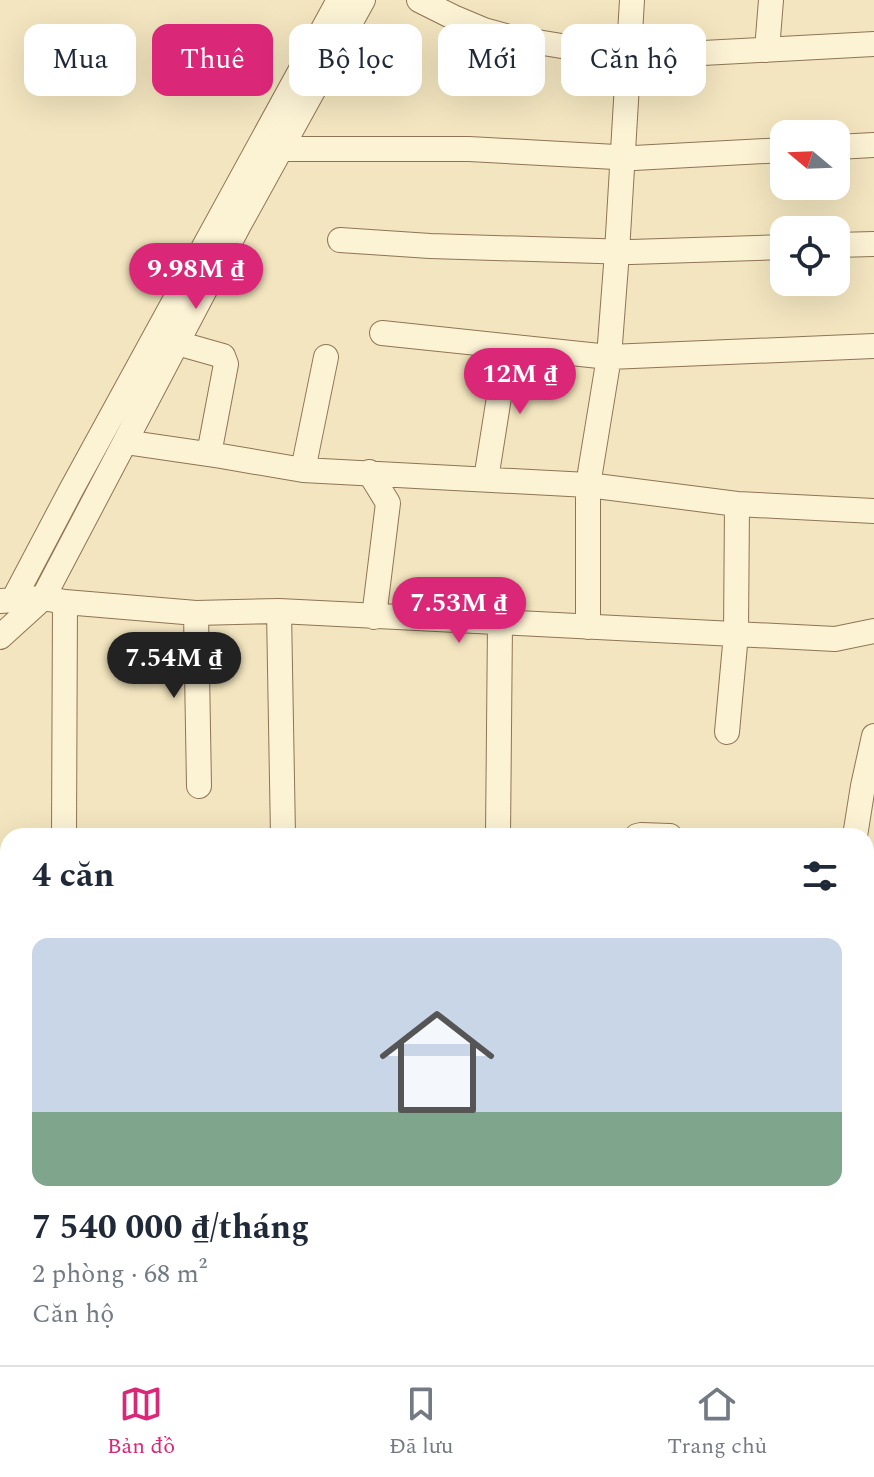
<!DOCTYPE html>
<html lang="vi">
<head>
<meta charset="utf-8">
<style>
  body { margin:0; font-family:Spectral,serif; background:#f6f6f7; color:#1f2937; height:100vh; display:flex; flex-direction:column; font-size:30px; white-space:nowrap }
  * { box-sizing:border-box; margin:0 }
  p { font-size:26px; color:#747a83 }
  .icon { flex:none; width:44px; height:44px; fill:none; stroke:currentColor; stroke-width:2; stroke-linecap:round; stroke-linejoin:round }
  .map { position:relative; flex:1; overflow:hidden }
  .drawer { position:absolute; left:0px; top:828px; width:874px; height:538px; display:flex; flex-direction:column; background:#fff; border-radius:24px 24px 0 0; box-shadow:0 8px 32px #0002 }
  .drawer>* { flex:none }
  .guide { position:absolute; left:24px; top:24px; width:826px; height:72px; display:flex; gap:16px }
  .needle { width:52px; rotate:289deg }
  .buttons { position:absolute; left:770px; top:120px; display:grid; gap:16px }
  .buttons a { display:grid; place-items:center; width:80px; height:80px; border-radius:16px; background:#fff; box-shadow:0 8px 32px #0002; font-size:40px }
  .price { position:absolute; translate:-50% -68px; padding:0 18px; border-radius:28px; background:#db2777; color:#fff; font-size:26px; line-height:52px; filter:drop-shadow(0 2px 4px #0008) }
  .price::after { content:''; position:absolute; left:50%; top:48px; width:24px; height:18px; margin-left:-12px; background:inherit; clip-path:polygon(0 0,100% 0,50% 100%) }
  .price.current { background:#222; color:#fff }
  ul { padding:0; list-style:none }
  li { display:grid; align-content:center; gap:16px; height:424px; padding:0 32px }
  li+li { border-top:2px solid #e0e1e3 }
  li span { display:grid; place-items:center; height:248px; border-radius:16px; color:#555 }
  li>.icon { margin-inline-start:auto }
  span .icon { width:144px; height:144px; fill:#fffc; stroke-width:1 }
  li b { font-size:34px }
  h2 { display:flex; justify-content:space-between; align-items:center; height:96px; padding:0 32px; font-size:34px }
  .chip { padding:0 28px; border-radius:16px; background:#fff; box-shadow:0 8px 32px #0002; font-size:28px; line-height:72px }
  .chip.current { background:#db2777; color:#fff }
  .tabs { display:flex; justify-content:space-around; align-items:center; height:112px; border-top:2px solid #e0e1e3; background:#fff; font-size:22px; color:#747a83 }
  .tabs a { display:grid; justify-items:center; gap:4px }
  .tabs .current { color:#db2777 }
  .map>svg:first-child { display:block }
</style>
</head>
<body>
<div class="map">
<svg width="874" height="1365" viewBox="0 0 874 1365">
  <rect width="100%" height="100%" fill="#f3e5bf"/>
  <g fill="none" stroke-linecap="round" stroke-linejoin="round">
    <g stroke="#8e7555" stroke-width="26">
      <path id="minor" d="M419 0 453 17 484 30 513 38 628 57 874 44
        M767 50 771 0
        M836 147 874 145
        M281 149H469L634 158 784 150
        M340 240 430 246 631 252 784 247
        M836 245 874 244
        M382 333 609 357 874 346
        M177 343 223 356 226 364 209 454
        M125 442 221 456 303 470 588 485 737 504 874 511
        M303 470 326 357
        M369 472 388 503 374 617
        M486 479 507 347
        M13 600 71 490 339 0
        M0 601 43 598 65 602 196 613 279 611 835 639 874 631
        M279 611 283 836
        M196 613 199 786
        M588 627V485L609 357 617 252 632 0
        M0 637 43 598 239 225 363 0
        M727 732 736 634 737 504
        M64 836 65 602
        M498 836 500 623
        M637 836 641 835 670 836
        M855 836 863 786 874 736
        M866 964 874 991
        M0 1228 8 1227
        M290 1358V1365"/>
    </g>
    <use href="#minor" stroke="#fcf2d4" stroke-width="24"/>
  </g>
</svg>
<div class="buttons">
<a><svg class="needle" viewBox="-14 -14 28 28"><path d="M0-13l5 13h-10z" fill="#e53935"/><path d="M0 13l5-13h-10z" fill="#747a83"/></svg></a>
<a><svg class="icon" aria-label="locate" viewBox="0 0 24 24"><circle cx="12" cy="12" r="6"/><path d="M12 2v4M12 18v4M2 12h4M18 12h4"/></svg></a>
</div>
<b class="price" style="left:196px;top:311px">9.98M ₫</b>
<b class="price" style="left:520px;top:416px">12M ₫</b>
<b class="price" style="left:459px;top:645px">7.53M ₫</b>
<b class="price current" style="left:174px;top:700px">7.54M ₫</b>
<div class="guide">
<a class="chip">Mua</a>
<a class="chip current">Thuê</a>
<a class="chip">Bộ lọc</a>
<a class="chip">Mới</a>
<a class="chip">Căn hộ</a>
</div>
<section class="drawer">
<h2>4 căn<svg class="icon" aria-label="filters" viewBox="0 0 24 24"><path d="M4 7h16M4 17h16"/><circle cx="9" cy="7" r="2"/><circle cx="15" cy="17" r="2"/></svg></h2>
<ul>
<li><span style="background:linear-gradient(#c9d6e8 70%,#7fa58c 0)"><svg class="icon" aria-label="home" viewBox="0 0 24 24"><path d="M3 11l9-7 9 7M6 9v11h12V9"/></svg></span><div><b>7 540 000 ₫/tháng</b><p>2 phòng · 68 m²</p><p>Căn hộ</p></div></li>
</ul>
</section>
</div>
<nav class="tabs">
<a class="current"><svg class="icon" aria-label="map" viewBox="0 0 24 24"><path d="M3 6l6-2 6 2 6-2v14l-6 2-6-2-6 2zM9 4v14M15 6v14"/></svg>Bản đồ</a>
<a><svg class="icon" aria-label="saved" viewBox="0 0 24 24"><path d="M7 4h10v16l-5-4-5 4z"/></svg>Đã lưu</a>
<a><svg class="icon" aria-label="home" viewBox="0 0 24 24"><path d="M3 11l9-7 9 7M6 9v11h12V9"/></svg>Trang chủ</a>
</nav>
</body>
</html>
